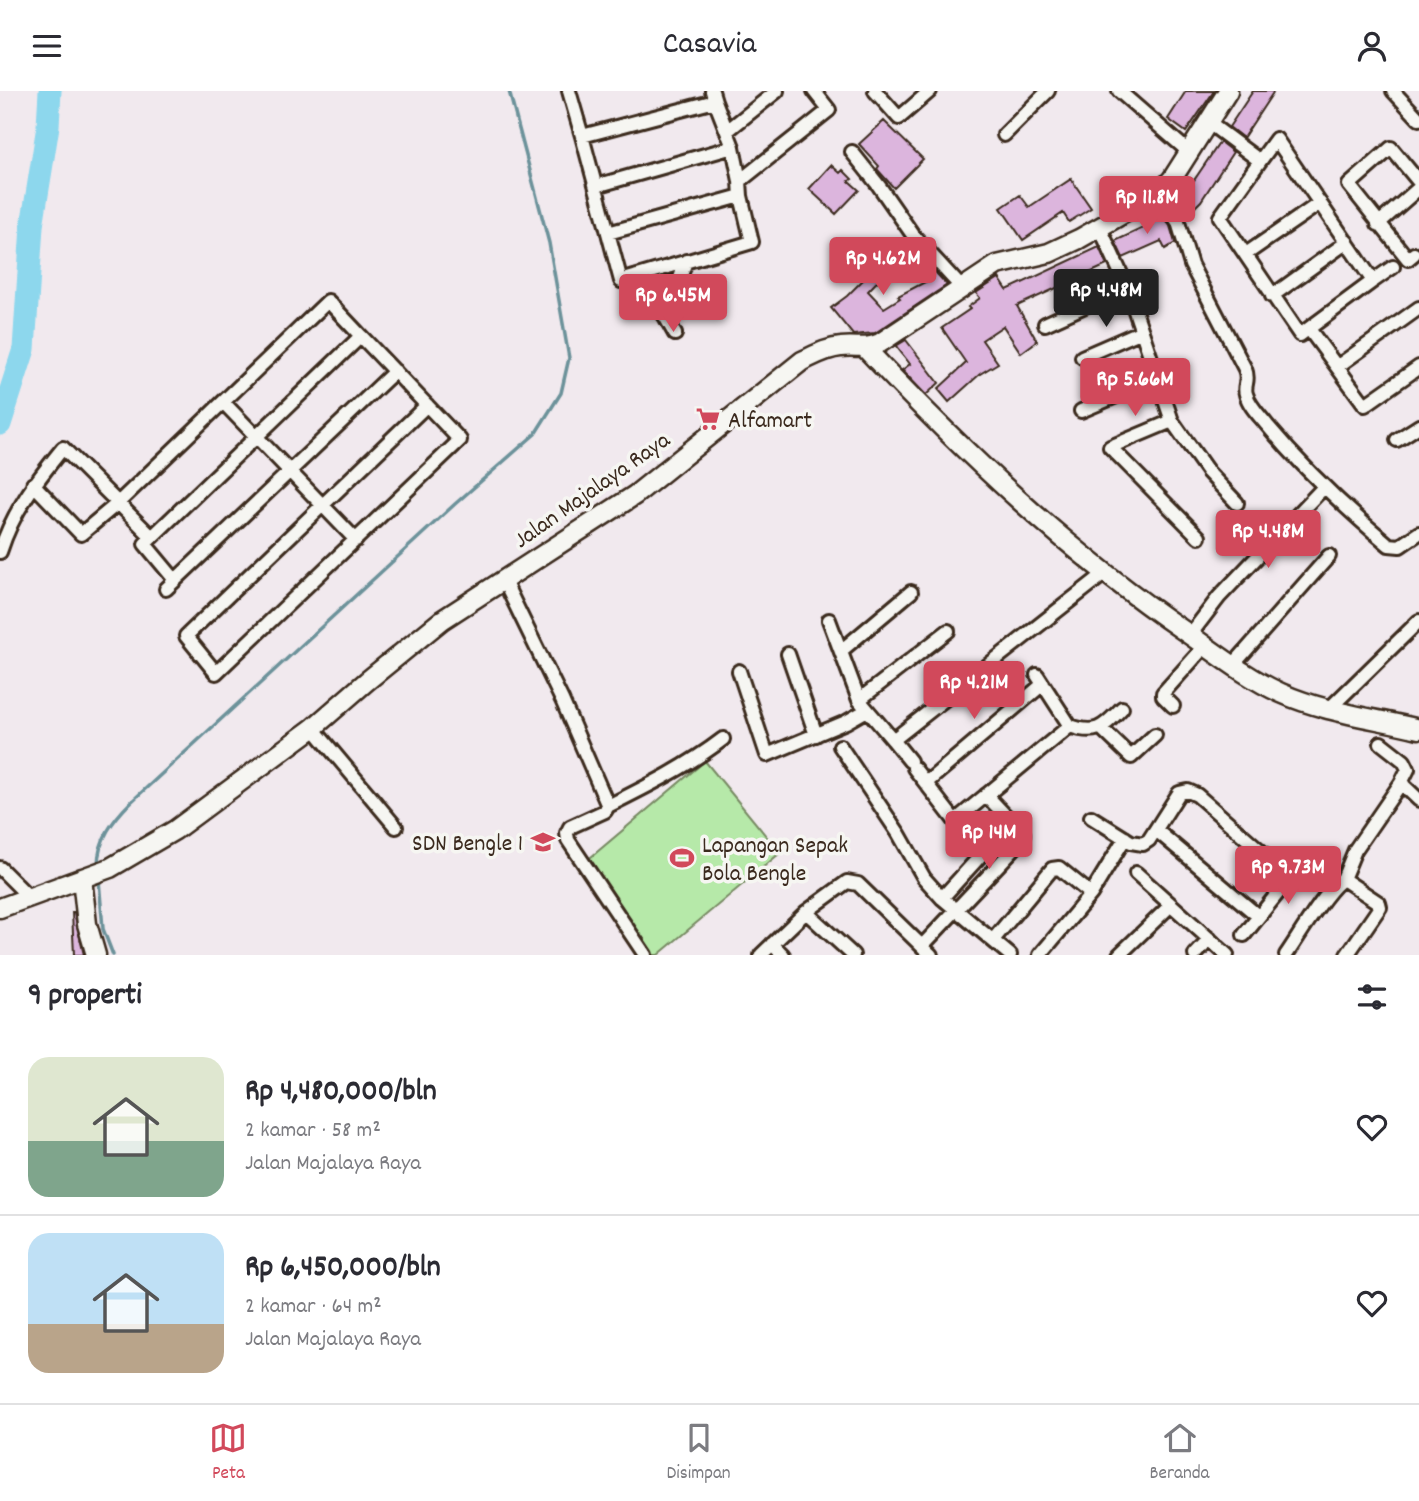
<!DOCTYPE html>
<html lang="id">
<head>
<meta charset="utf-8">
<style>
  body { margin:0; font-family:Dekko,sans-serif; background:#f2f2f3; color:#2b2b33; height:100vh; display:flex; flex-direction:column; font-size:26px; white-space:nowrap }
  * { box-sizing:border-box; margin:0 }
  p { font-size:23px; color:#7c7c81 }
  .icon { flex:none; width:38px; height:38px; fill:none; stroke:currentColor; stroke-width:2; stroke-linecap:round; stroke-linejoin:round }
  .map { position:relative; height:864px; overflow:hidden }
  .side { display:flex; flex-direction:column; background:#fff; flex:1 }
  .side>* { flex:none }
  .price { position:absolute; translate:-50% -60px; padding:0 16px; border-radius:7px; background:#d1495b; color:#fff; font-size:23px; line-height:46px; filter:drop-shadow(0 2px 4px #0008) }
  .price::after { content:''; position:absolute; left:50%; top:42px; width:21px; height:16px; margin-left:-10px; background:inherit; clip-path:polygon(0 0,100% 0,50% 100%) }
  .price.on { background:#222; color:#fff }
  ul { padding:0; list-style:none }
  li { display:flex; align-items:center; gap:21px; height:175px; padding:0 28px }
  li+li { border-top:2px solid #e1e1e2 }
  li span { display:grid; place-items:center; flex:none; width:196px; height:140px; border-radius:21px; color:#555 }
  li>.icon { margin-inline-start:auto }
  span .icon { width:84px; height:84px; fill:#fffc; stroke-width:1 }
  li b { font-size:30px }
  h2 { display:flex; justify-content:space-between; align-items:center; height:84px; padding:0 28px; font-size:30px }
  header { display:flex; justify-content:space-between; align-items:center; height:91px; padding:0 28px; background:#fff; font-size:32px; font-weight:600 }
  .tabs { display:flex; justify-content:space-around; align-items:center; height:98px; border-top:2px solid #e1e1e2; background:#fff; font-size:19px; color:#7c7c81 }
  .tabs a { display:grid; justify-items:center; gap:4px }
  .tabs .on { color:#d1495b }
  .map>svg:first-child { display:block }
</style>
</head>
<body>
<header><svg class="icon" aria-label="menu" viewBox="0 0 24 24"><path d="M4 6h16M4 12h16M4 18h16"/></svg>Casavia<svg class="icon" aria-label="person" viewBox="0 0 24 24"><circle cx="12" cy="8" r="4"/><path d="M4 21q1-7 8-7t8 7"/></svg></header>
<div class="map">
<svg width="1419" height="864" viewBox="0 0 1419 864">
  <rect width="100%" height="100%" fill="#f1e9ee"/>
  <filter id="ink" filterUnits="userSpaceOnUse"><feTurbulence type="fractalNoise" baseFrequency=".0143" numOctaves="2"/><feDisplacementMap in="SourceGraphic" scale="14" xChannelSelector="R" yChannelSelector="G"/><feConvolveMatrix kernelMatrix="1 2 1 2 8 2 1 2 1" color-interpolation-filters="sRGB"/></filter>
  <g filter="url(#ink)">
    <path fill="#b6e9a9" stroke="#788a64" stroke-width="2" d="M705 670 780 762 658 864H653L584 772Z"/>
    <g fill="none" stroke-linecap="round" stroke-linejoin="round">
      <path stroke="#6c929a" stroke-width="3.5" d="M98 774C98 749 113 729 130 712L455 413 535 343 561 302 569 267 549 152 509 0
        M99 789 103 838 113 864"/>
      <path stroke="#8dd7ed" stroke-width="23" d="M0 333 24 258 32 135 48 35 50 0"/>
    </g>
    <path fill="#dcb5dd" stroke="#3b2a1e" stroke-width="2" d="M1186 0H1214L1186 41 1168 28Z
      M1253 0H1274L1243 47 1229 36Z
      M884 30 923 68 894 97 877 78 879 75 859 53Z
      M1220 51 1233 61 1201 110 1185 126 1175 112 1188 98Z
      M831 74 840 82 843 79 852 88 849 90 859 99 836 123 809 98Z
      M1071 88 1091 117 1069 131 1063 122 1023 149 1001 117 1020 104 1029 116Z
      M1157 117 1170 135 1175 152 1165 158 1161 150 1123 167 1115 150 1152 133 1146 123Z
      M1099 156 1107 174 1017 215 1037 250 1021 262 1003 235 982 249 998 272 980 283 949 311 938 298 966 272 942 237 970 218 968 216 980 207 976 202 999 187 1007 199Z
      M883 157 897 170 868 200 884 217 900 207 898 205 927 190 915 179 924 169 947 194 875 242 853 244 831 217 847 205 864 188 859 183Z
      M906 249 939 292 926 304 902 279 910 273 896 255Z
      M72 821H74L84 864H74Z"/>
    <g fill="none" stroke-linecap="round" stroke-linejoin="round">
      <g stroke="#3b2a1e" stroke-width="18">
        <path id="street" d="M569 0 582 45 715 10 712 0
          M875 0 899 27 930 0
          M1119 0 1189 61
          M1393 0 1419 28
          M715 10 733 56 740 90 829 19 814 0
          M1209 32 1260 70 1276 48 1373 190 1393 176
          M727 40 777 0
          M1004 44 1048 0
          M582 45 621 190 752 151 741 105 740 90
          M852 61 879 95 913 144 962 197
          M1260 70 1220 126 1300 244 1373 190
          M596 95 733 56
          M1158 103 1178 131 1191 174 1245 278C1250 290 1243 294 1246 303 1249 315 1260 325 1267 334 1304 378 1345 417 1389 454L1400 455 1419 442
          M1378 133 1419 97
          M1100 137 1127 196 1172 330 1208 381 1237 412
          M608 142 741 105
          M1246 163 1320 112
          M1414 163 1408 168 1349 94 1391 57 1419 91
          M637 185 666 227 686 170
          M1272 205 1347 151
          M666 227 675 243
          M1045 233 1127 196
          M1309 238 1365 314 1419 276
          M361 245C394 280 427 314 460 349L216 582 186 545 427 314
          M1082 266 1142 240
          M1338 275 1419 217
          M223 311 356 449
          M1081 320 1159 287
          M1172 330 1110 356 1199 446
          M1397 349 1419 335
          M152 446 145 453 175 489
          M0 461C13 420 36 390 63 357L152 446 361 245 328 210 118 412 81 443 33 393
          M503 488 562 609 608 715 605 720 570 736 567 742 568 749 645 864
          M166 498 395 280
          M829 529 859 609
          M948 540 859 609 893 649 1104 483
          M1190 544 1219 506 1324 396
          M842 559 911 501
          M788 563 816 644
          M1234 573 1329 465
          M739 580 767 664 846 631 867 619
          M1037 584 1070 635C1098 645 1104 635 1122 617
          M1173 615 1163 605V602L1205 555
          M1330 617 1419 530
          M313 637 396 736
          M1101 637 1131 666 1155 644
          M893 649 910 670
          M1381 652 1404 670 1408 678 1401 692 1419 709
          M840 655 899 743 924 787 942 807 1010 864
          M914 677 955 730 1070 635
          M926 692 1043 593
          M608 715C648 695 688 675 723 648
          M1091 726 1131 751 1143 753 1149 749 1179 702 1188 700 1197 704 1287 783 1286 792 1244 844
          M1156 739 1258 825
          M0 777 29 806
          M1136 782 1227 864
          M1343 788 1355 759 1401 692
          M1091 803 1125 747
          M942 807 1012 730
          M806 821 853 864
          M993 849 1052 778 1059 777 1091 803 1040 864
          M772 853 783 864
          M922 855 1022 749 1023 743 986 704
          M761 864 806 821 847 791 858 793 931 864
          M1119 864 1171 814
          M1195 864 1210 848
          M1286 864C1298 847 1327 797 1343 788L1379 812 1380 816 1347 864"/>
      </g>
      <g stroke="#3b2a1e" stroke-width="23">
        <path id="secondary" d="M866 258C964 362 1068 461 1187 542 1216 562 1249 588 1281 602 1323 621 1374 627 1419 638
          M82 787 87 833 96 864
          M0 817 110 777 175 739 313 637 367 590 442 529 635 404 802 270C815 264 827 257 841 256 858 254 863 259 880 252L997 174 1049 162 1079 148 1158 103 1172 88 1228 0"/>
      </g>
      <use href="#street" stroke="#f6f6f2" stroke-width="12"/>
      <use href="#secondary" stroke="#f6f6f2" stroke-width="18"/>
    </g>
  </g>
  <defs>
    <g id="supermarket-bare" transform="scale(1.89)"><path d="M-6-5.5h2.5l.6 2H6L4.5 2H-2.5L-4.4-4H-6ZM-1.5 3.2a1.3 1.3 0 1 0 .1 0ZM3 3.2a1.3 1.3 0 1 0 .1 0Z" fill="#d1495b" stroke="#f6f6f2" stroke-width="2.5" paint-order="stroke"/></g>
    <g id="school-bare" transform="scale(1.89)"><path d="M0-5L7-2L0 1L-7-2ZM-4 1L0 2.5L4 1V4Q0 6-4 4Z" fill="#d1495b" stroke="#f6f6f2" stroke-width="2.5" paint-order="stroke"/></g>
    <g id="stadium-bare" transform="scale(1.89)"><path d="M0-5a6.5 5 0 1 0 0 10a6.5 5 0 1 0 0-10ZM-3.5-1.8h7v3.6h-7Z" fill="#d1495b" stroke="#f6f6f2" stroke-width="2.5" paint-order="stroke"/></g>
  </defs>
  <g fill-rule="evenodd">
    <use href="#supermarket-bare" x="708" y="328"/>
    <use href="#school-bare" x="543" y="751"/>
    <use href="#stadium-bare" x="682" y="767"/>
  </g>
  <g text-anchor="middle" stroke-width="7" stroke-linejoin="round" paint-order="stroke">
    <g font-size="24" fill="#3b2a1e" stroke="#f6f6f2" text-anchor="start">
      <text x="728" y="336">Alfamart</text>
      <text x="523" y="759" text-anchor="end">SDN Bengle 1</text>
      <text x="702" y="761">Lapangan Sepak<tspan x="702" dy="28">Bola Bengle</tspan></text>
    </g>
    <g font-size="24" fill="#3b2a1e" stroke="#f6f6f2">
      <text transform="translate(591 398) rotate(-35)" y="8">Jalan Majalaya Raya</text>
    </g>
  </g>
</svg>
<b class="price" style="left:1147px;top:145px">Rp 11.8M</b>
<b class="price" style="left:883px;top:206px">Rp 4.62M</b>
<b class="price on" style="left:1106px;top:238px">Rp 4.48M</b>
<b class="price" style="left:673px;top:243px">Rp 6.45M</b>
<b class="price" style="left:1135px;top:327px">Rp 5.66M</b>
<b class="price" style="left:1268px;top:479px">Rp 4.48M</b>
<b class="price" style="left:974px;top:630px">Rp 4.21M</b>
<b class="price" style="left:989px;top:780px">Rp 14M</b>
<b class="price" style="left:1288px;top:815px">Rp 9.73M</b>
</div>
<section class="side">
<h2>9 properti<svg class="icon" aria-label="filters" viewBox="0 0 24 24"><path d="M4 7h16M4 17h16"/><circle cx="9" cy="7" r="2"/><circle cx="15" cy="17" r="2"/></svg></h2>
<ul>
<li><span style="background:linear-gradient(#dfe7d0 60%,#7fa58c 0)"><svg class="icon" aria-label="home" viewBox="0 0 24 24"><path d="M3 11l9-7 9 7M6 9v11h12V9"/></svg></span><div><b>Rp 4,480,000/bln</b><p>2 kamar · 58 m²</p><p>Jalan Majalaya Raya</p></div><svg class="icon" aria-label="heart" viewBox="0 0 24 24"><path d="M12 20l-8-8c-3-5 5-10 8-4 3-6 11-1 8 4z"/></svg></li>
<li><span style="background:linear-gradient(#bfe0f5 65%,#b9a48a 0)"><svg class="icon" aria-label="home" viewBox="0 0 24 24"><path d="M3 11l9-7 9 7M6 9v11h12V9"/></svg></span><div><b>Rp 6,450,000/bln</b><p>2 kamar · 64 m²</p><p>Jalan Majalaya Raya</p></div><svg class="icon" aria-label="heart" viewBox="0 0 24 24"><path d="M12 20l-8-8c-3-5 5-10 8-4 3-6 11-1 8 4z"/></svg></li>
</ul>
</section>
<nav class="tabs">
<a class="on"><svg class="icon" aria-label="map" viewBox="0 0 24 24"><path d="M3 6l6-2 6 2 6-2v14l-6 2-6-2-6 2zM9 4v14M15 6v14"/></svg>Peta</a>
<a><svg class="icon" aria-label="saved" viewBox="0 0 24 24"><path d="M7 4h10v16l-5-4-5 4z"/></svg>Disimpan</a>
<a><svg class="icon" aria-label="home" viewBox="0 0 24 24"><path d="M3 11l9-7 9 7M6 9v11h12V9"/></svg>Beranda</a>
</nav>
</body>
</html>
